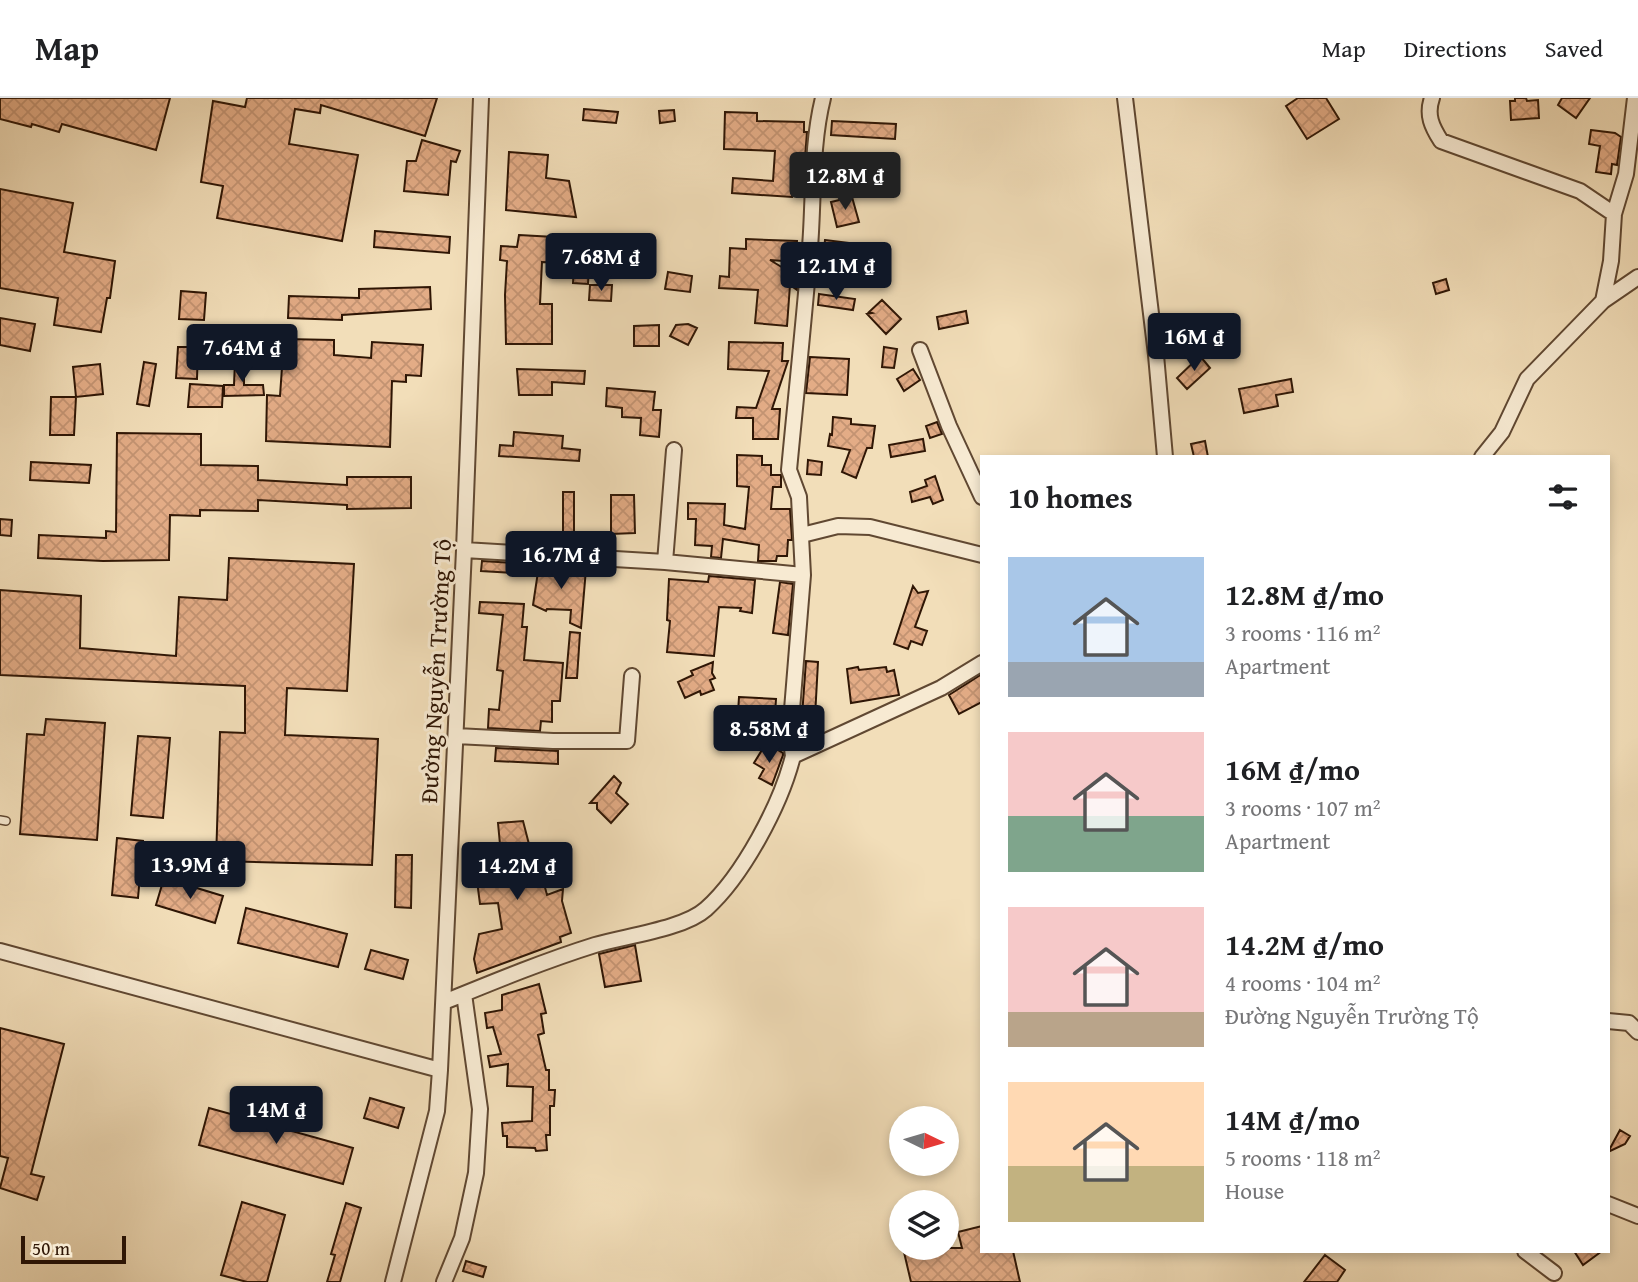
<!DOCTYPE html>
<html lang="en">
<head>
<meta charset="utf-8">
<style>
  body { margin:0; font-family:"Gentium Book Plus",serif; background:#f2f2f2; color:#202124; height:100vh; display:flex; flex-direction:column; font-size:26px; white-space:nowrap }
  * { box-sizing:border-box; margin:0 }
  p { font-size:23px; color:#757577 }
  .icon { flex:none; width:38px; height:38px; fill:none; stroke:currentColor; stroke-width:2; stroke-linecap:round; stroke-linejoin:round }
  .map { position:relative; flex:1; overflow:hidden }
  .drawer { position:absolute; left:980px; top:357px; width:630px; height:798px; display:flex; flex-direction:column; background:#fff; border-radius:0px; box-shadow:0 4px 10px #0003 }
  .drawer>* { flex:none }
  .needle { width:46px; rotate:95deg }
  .fabs { position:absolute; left:889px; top:1008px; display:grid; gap:14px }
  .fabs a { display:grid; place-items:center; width:70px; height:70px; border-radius:50%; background:#fff; box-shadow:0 4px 10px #0003; font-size:35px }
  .scale { position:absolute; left:21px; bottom:18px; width:105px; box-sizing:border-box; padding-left:7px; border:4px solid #2f1605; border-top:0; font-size:19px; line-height:24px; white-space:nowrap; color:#2f1605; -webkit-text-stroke:5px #f7ead2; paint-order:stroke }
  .price { position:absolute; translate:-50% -60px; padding:0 16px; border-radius:7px; background:#111827; color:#fff; font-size:23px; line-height:46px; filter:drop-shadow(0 2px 4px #0008) }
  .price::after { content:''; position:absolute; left:50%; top:42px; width:21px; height:16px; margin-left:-10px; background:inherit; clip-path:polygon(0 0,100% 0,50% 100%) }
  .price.selected { background:#222; color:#fff }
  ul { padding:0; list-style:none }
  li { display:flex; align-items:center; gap:21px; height:175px; padding:0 28px }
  li span { display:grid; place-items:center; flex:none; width:196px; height:140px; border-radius:0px; color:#555 }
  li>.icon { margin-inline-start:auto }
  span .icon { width:84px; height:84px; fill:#fffc; stroke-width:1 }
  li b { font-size:30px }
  h2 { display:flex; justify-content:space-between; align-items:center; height:84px; padding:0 28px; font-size:30px }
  header { display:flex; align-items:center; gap:42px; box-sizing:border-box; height:98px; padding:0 35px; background:#fff; border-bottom:2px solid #e0e0e0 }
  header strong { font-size:33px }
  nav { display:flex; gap:38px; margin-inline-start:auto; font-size:24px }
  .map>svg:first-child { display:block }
</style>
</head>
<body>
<header>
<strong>Map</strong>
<nav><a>Map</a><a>Directions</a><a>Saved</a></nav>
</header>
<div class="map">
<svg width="1638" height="1184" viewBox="0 0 1638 1184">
  <defs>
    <pattern id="building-cross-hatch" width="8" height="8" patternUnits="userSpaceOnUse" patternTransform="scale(1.75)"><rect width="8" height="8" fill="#e3ac86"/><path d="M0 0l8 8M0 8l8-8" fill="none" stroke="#c39372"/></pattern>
  </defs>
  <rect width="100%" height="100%" fill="#f2deb9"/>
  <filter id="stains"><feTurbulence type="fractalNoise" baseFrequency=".00286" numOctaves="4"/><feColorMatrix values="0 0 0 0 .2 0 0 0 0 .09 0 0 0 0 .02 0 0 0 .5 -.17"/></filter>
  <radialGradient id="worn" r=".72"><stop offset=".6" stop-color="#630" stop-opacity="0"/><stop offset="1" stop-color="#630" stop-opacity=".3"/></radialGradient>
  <path fill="url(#building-cross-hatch)" stroke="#2f1605" stroke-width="2" d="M0 0H170L156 52 62 26 59 34 32 26 31 29 0 21Z
    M247 0H437L425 38 321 7 320 15 295 11 289 46 358 57 342 143 217 120 223 88 201 84 213 3 245 9Z
    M1298 0H1326L1339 21 1307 41 1286 8Z
    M1515 0H1526L1527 3 1538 2 1539 20 1511 22 1510 3H1515Z
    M1562 0H1590L1576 20 1558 7Z
    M584 11 618 14 616 25 583 22Z
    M674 12 675 23 660 25 659 13Z
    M725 14 757 15V23L804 24V34H807L804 73H793L792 99 732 95 733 80 773 83 775 53 724 51Z
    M832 23 896 26 895 41 831 37Z
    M1591 32 1615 35 1621 39 1617 67 1612 66 1611 76 1596 74 1600 48 1589 46Z
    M422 42 460 53 456 64 451 63 448 97 404 93 407 63H416Z
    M509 54 548 57 546 80 569 83 576 119 506 112Z
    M0 91 73 105 64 154 115 163 110 200H107L101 234 54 227 58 200 0 190Z
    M852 99 859 124 837 129 831 104Z
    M375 133 450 139 449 155 374 149Z
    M519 137 572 140 571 165 542 164 540 206H552V246H506L505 197 507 163 500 162 501 148 517 149Z
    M746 141 797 143 796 164 770 162 798 179 797 192 790 187 787 228 755 225 758 192 719 190 720 178 729 179 730 150 746 151Z
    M825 142 866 147 862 179 822 174Z
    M574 167H589L588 186 573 185Z
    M668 174 692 178 690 194 665 191Z
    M1446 181 1449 192 1436 196 1433 185Z
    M590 187H612L611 203 589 202Z
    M430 189 431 211 342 217V222L288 220 289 198 359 200V191Z
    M181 193 206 195 204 222 179 221Z
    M819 196 855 201 853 212 818 207Z
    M882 202 901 221 886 236 867 216 872 215 869 214Z
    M966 213 968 225 939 231 937 219Z
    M0 220 35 226 30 253 0 247Z
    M688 226 697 230 688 247 670 238 676 227Z
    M659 227V248H634V228Z
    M284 241 334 242V257L371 260 372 244 423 247 421 278 406 277V284L392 283 390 349 266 343 267 297 280 298Z
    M729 244 783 245 782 263H788L772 311H780L778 341H753V320H736L737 309 756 310 769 273 728 271Z
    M178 249H198L197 281 176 280Z
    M884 249 897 251 894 270 882 269Z
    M1200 258 1210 270 1187 291 1177 280Z
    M810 259 849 261 847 297 806 295Z
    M235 263 244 264V287H263L264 297 224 298V287H234Z
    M144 264 156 266 149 308 137 306Z
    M100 266 103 296 76 299 73 269Z
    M517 271 585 273 584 286 552 284V297H519Z
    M913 271 920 282 904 293 897 281Z
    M1291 281 1293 294 1276 297 1278 308 1244 315 1239 291Z
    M190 286 223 288 222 309H188Z
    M607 290 655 294 653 312H661L659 339 640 337 641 320 622 319V310L606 308Z
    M51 299H76L74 337H50Z
    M833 319 851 321V326L875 328 872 350H867L856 380 842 374 850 352 828 348 830 336 832 337Z
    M937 324 942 336 930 340 926 328Z
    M514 334 563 338 562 350 580 352 579 363 499 358 500 347 513 348Z
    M117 335 201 336V367L258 368V382L347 387V379H411V410L347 411V407L258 402V413L200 412V418L170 417 169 462 103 463 38 460 39 437 106 440V433L116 434Z
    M923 341 925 353 891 359 889 347Z
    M1205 343 1208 359H1194L1191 346Z
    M737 357 762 358V367H771V377H781V389H773L771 411H790L792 442H788L787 458H777L776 463H758L759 447 723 441 721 460 711 459 712 448 695 447 696 421H688V405L725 406 724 427 745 431 749 389 737 388Z
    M808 362 822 364 821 377 807 376Z
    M31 364 91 367 89 385 30 382Z
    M935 378 943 402 933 406 930 399 912 404 910 394 927 388 925 382Z
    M563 394H574V441L563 440Z
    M611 397H634L635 435 611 436Z
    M0 421 12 422 11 438 0 437Z
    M229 460 354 466 347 593 287 590 285 637 378 641 372 767 216 763 220 634 245 635V588L0 577V492L81 498 80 550 176 558 179 499 227 502Z
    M482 463 530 466 528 476 481 473Z
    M539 467 586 471 581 530 570 525 571 512 547 511 546 513 533 507Z
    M709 478 755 482 752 515 740 513 741 510 719 509 714 558 667 554 670 523 667 522 669 481 708 484Z
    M780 484 793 486 788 537 773 535Z
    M913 488 918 495 928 493 915 529 927 533 922 547 911 543 908 551 894 546Z
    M480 504 524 506 522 529H527L524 562 563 565 560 603H552V624L541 623 540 633 488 630 489 611 499 612 503 573 497 572 503 517 479 515Z
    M570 534 580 535 577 580H566Z
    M806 563 818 564 815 619 802 618Z
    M713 564 712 575 715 580 710 582 714 592 701 597 700 593 685 600 678 584 693 577 691 573Z
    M858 569 859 572 886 569 887 574 894 572 899 597 851 605 847 571Z
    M982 576V604L959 616 949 597Z
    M739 599 776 601 775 616 738 615Z
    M46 621 105 625 97 742 20 736 27 636 44 637Z
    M138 638 170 640 163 720 131 717Z
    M773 649 783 655V657L772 687 759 680 764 671 754 665 762 652 770 657Z
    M496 650 558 653V666L495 663Z
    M614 678 621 685 616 695 628 706 611 725 597 711V705H590Z
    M523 723 531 754 536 753 539 778H542L547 797 563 791 562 803 571 835 560 839 561 844 477 875 474 861 479 836 502 831 498 805 480 806 474 760 501 757 498 725Z
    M117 740 143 743 138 800 112 797Z
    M396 757H412L411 810 395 809Z
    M164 780 223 798 215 825 156 807Z
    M246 810 347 836 338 869 238 845Z
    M635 847 641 883 605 889 599 856Z
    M371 852 408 862 403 881 365 871Z
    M539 886 546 915 541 916 544 935 538 937 546 972H549V992H555L554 1008H550V1037H546L547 1052 536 1053 535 1050 507 1049V1038H503L502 1025 532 1023 533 989 507 988 508 966 490 969 488 958 501 956 493 929 487 930 485 915 502 912V897Z
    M0 930 64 946 31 1076 44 1079 37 1102 0 1090 8 1060 0 1058Z
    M370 1000 404 1010 398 1030 364 1020Z
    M209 1010 353 1050 343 1086 199 1047Z
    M1620 1032 1630 1038 1625 1046 1608 1054Z
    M242 1104 285 1117 267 1184H247L221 1177Z
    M346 1105 361 1110 340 1184H327L335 1157 331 1156Z
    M982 1128V1153H1013L1020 1184H911L903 1150H962L958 1134Z
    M1574 1153H1602L1583 1167Z
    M1325 1157 1345 1172 1337 1184H1304Z
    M466 1163 486 1169 483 1179 463 1173Z"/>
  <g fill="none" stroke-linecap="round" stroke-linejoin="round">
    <g stroke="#604832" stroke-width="10">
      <path id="service" d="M0 722 6 723"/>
    </g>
    <g stroke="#604832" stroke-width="18">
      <path id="minor" d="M1125 0 1156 257 1165 359
        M1432 0C1426 17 1432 29 1441 43L1580 93 1614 116
        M1603 203 1611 163 1614 116 1626 76 1635 0
        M920 252 949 328 982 399
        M1482 359 1502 334 1527 281 1603 203 1638 179
        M802 437 838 428 870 429 982 457
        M464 452 665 464 803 477
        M665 464 674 352
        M456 638 553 643H627L632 578
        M793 658 790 636 803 477 799 399 789 372C796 298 804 223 810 149 814 100 811 48 823 0
        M0 853 440 972
        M444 904C493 884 544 863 595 847 625 838 684 831 706 811 743 778 781 706 793 658L941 590 982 565
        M1608 923 1629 925 1638 934
        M1608 1106 1638 1118
        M1525 1153 1554 1175
        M393 1184 437 1013 440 972 464 452 481 0
        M444 1184 462 1140 476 1075 480 1011 464 896"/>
    </g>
    <use href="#service" stroke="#f7ead2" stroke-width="7"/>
    <use href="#minor" stroke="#f7ead2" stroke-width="14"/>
  </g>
  <g text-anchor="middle" stroke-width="6" stroke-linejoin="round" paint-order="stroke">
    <g font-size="24" fill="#2f1605" stroke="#f7ead2">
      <text transform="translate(436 573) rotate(-87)" y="8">Đường Nguyễn Trường Tộ</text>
    </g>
  </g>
  <rect width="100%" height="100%" filter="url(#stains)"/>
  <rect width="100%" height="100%" fill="url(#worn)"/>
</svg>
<div class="fabs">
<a><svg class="needle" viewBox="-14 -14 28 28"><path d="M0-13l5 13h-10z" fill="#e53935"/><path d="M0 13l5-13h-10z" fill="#757577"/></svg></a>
<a><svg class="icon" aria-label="layers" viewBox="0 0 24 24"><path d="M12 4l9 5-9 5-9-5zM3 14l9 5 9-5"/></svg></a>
</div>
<div class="scale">50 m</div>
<b class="price selected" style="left:845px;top:114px">12.8M ₫</b>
<b class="price" style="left:601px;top:195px">7.68M ₫</b>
<b class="price" style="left:836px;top:204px">12.1M ₫</b>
<b class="price" style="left:1194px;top:275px">16M ₫</b>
<b class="price" style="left:242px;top:286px">7.64M ₫</b>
<b class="price" style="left:561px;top:493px">16.7M ₫</b>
<b class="price" style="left:769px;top:667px">8.58M ₫</b>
<b class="price" style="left:190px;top:803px">13.9M ₫</b>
<b class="price" style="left:517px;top:804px">14.2M ₫</b>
<b class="price" style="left:276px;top:1048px">14M ₫</b>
<section class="drawer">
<h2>10 homes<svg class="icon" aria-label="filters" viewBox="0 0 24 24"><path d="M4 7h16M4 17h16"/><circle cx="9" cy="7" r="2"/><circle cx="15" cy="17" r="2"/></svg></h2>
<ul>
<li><span style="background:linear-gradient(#a9c7e8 75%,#9aa5b1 0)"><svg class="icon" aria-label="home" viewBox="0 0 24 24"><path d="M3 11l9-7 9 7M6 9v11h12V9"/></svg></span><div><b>12.8M ₫/mo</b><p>3 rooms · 116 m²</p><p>Apartment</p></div></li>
<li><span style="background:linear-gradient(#f6c9c9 60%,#7fa58c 0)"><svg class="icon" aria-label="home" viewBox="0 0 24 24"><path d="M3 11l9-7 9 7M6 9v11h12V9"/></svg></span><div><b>16M ₫/mo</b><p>3 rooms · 107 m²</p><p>Apartment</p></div></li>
<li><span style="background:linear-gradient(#f6c9c9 75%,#b9a48a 0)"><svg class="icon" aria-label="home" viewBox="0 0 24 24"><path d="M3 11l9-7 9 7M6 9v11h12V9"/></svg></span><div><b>14.2M ₫/mo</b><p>4 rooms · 104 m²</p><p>Đường Nguyễn Trường Tộ</p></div></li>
<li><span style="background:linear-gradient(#ffd9b3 60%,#c2b280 0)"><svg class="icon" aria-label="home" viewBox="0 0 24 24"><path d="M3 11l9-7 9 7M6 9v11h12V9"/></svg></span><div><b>14M ₫/mo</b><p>5 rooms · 118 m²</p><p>House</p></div></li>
</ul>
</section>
</div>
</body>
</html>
